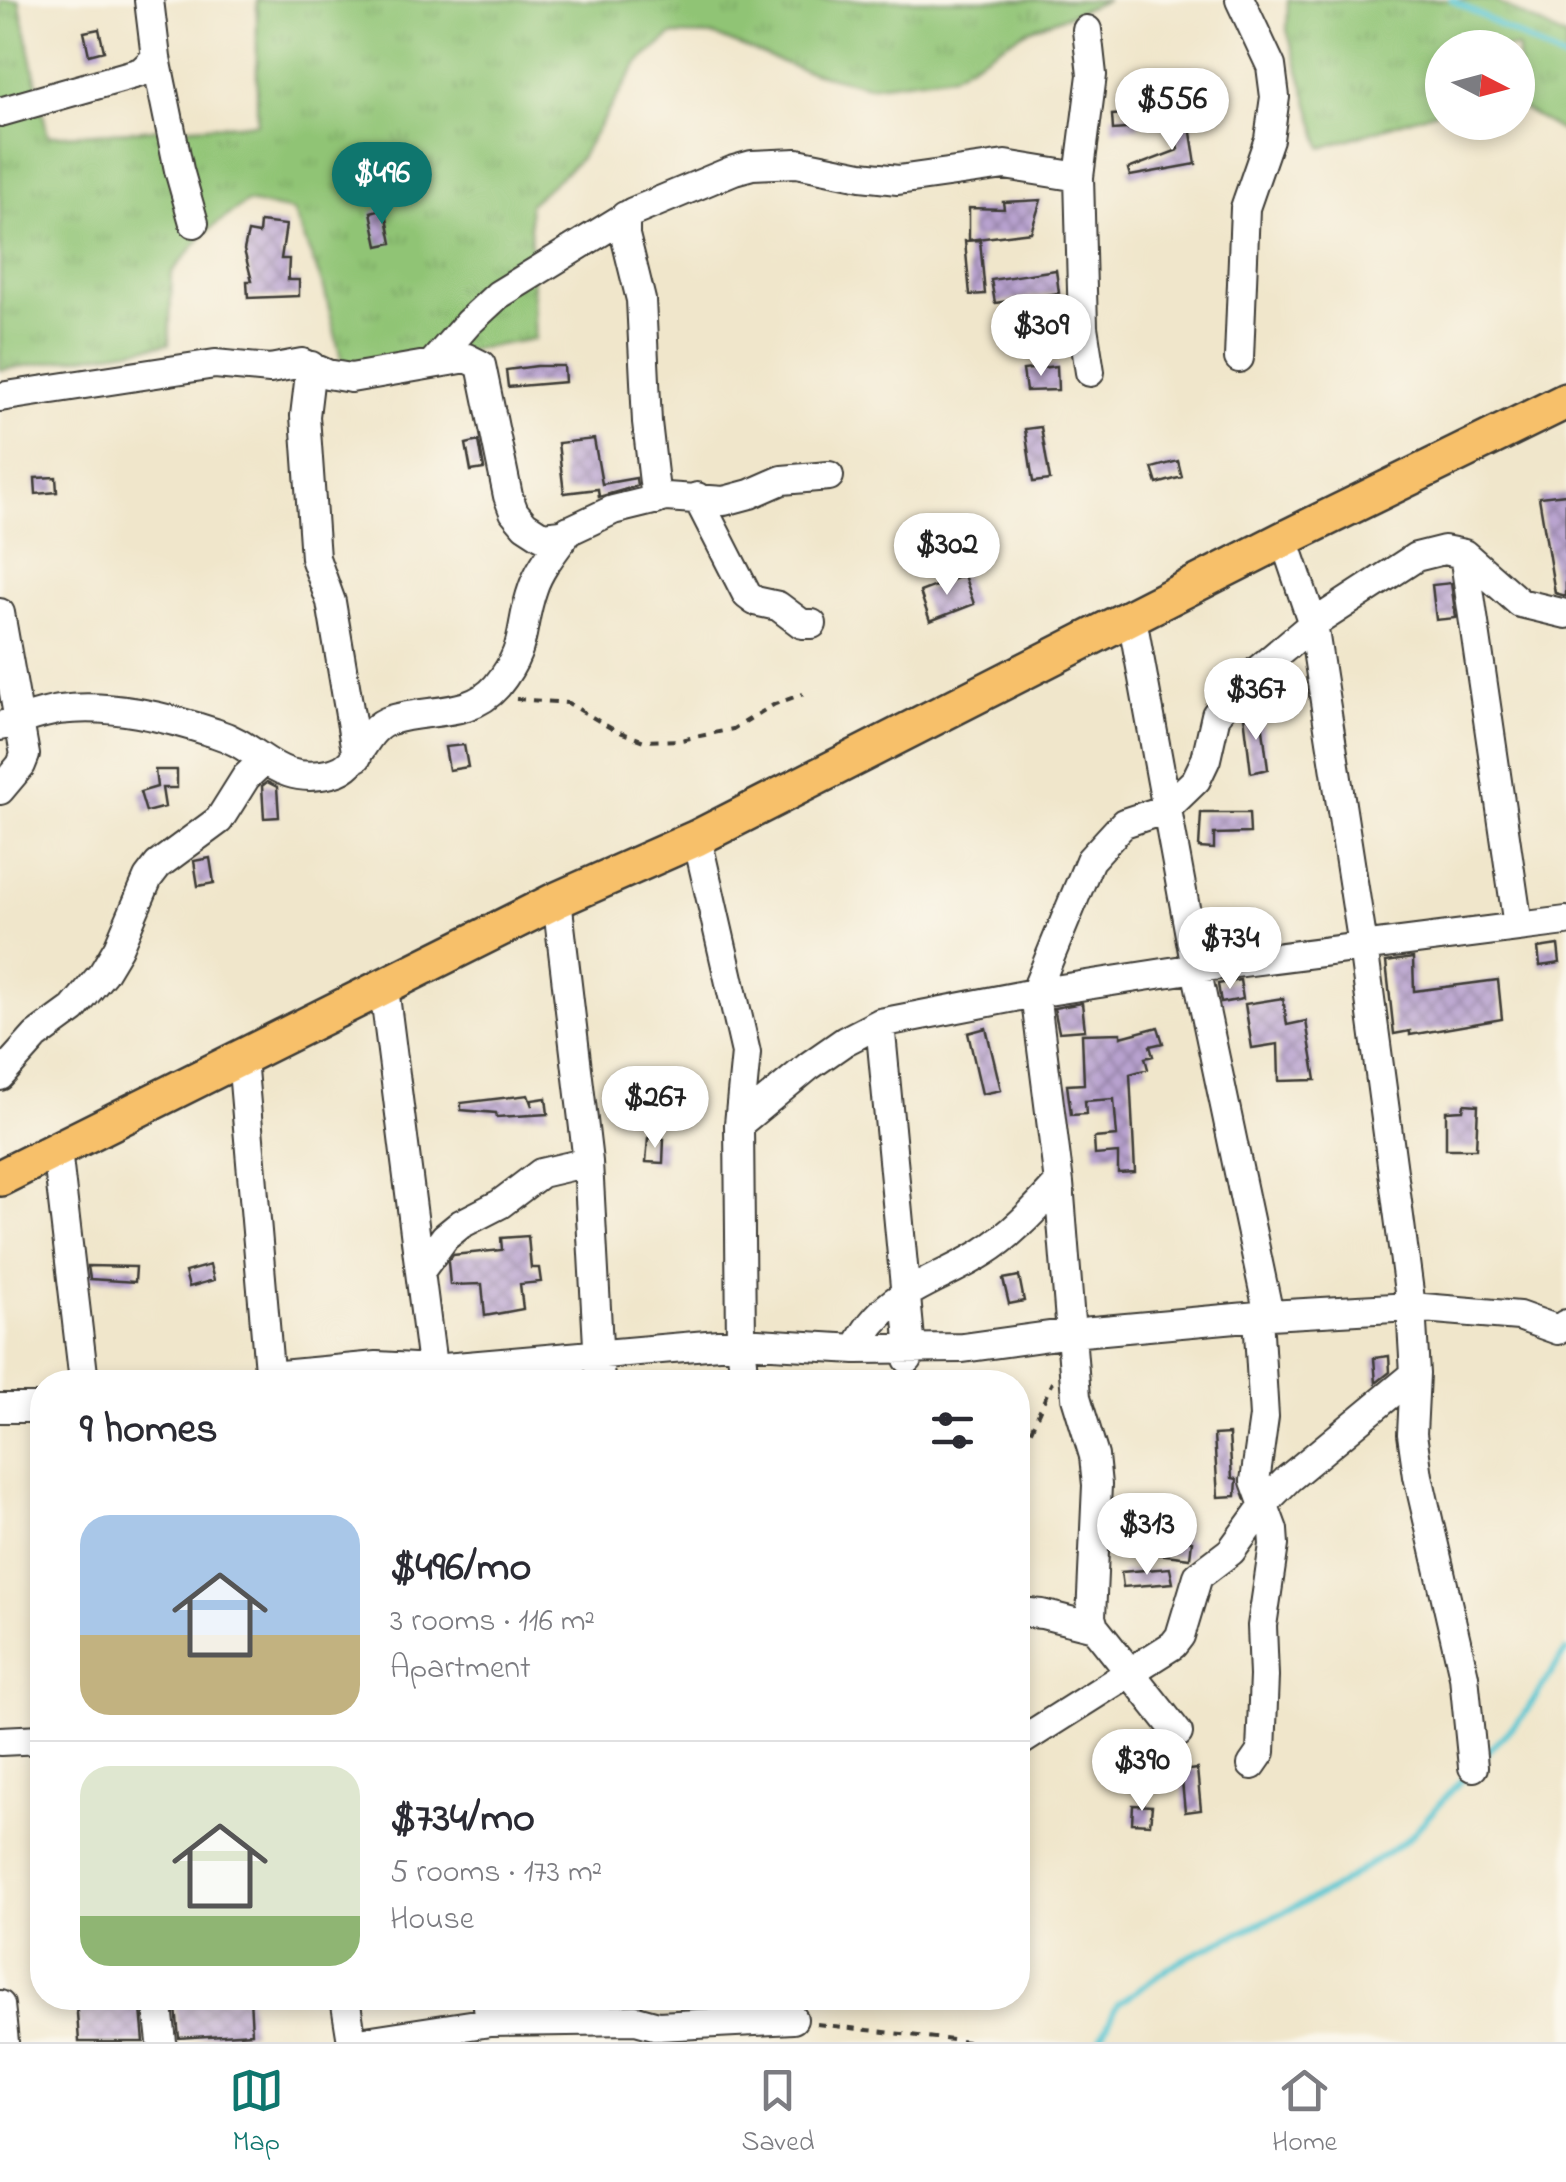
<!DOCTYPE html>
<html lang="en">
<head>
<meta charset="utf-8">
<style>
  body { margin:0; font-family:"Indie Flower",sans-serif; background:#f7f7f7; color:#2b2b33; height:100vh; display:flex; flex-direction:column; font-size:38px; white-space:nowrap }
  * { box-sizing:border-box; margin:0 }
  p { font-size:32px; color:#7c7c81 }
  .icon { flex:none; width:55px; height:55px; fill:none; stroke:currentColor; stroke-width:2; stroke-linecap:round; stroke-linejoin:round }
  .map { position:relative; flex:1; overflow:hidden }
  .sheet { position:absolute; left:30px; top:1370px; width:1000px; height:640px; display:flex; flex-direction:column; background:#fff; border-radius:40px; box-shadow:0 5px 15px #0003 }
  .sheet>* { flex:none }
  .needle { width:65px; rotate:96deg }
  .fabs { position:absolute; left:1425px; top:30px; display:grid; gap:20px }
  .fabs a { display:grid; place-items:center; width:110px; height:110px; border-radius:50%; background:#fff; box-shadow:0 5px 15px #0003; font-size:50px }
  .price { position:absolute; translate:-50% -85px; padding:0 22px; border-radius:35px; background:#fff; color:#222; font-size:32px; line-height:65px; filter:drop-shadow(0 2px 5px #0008) }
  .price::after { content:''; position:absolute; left:50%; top:60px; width:30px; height:22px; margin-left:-15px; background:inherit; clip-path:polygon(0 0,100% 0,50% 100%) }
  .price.selected { background:#0f766e; color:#fff }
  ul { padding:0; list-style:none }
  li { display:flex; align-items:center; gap:30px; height:250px; padding:0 50px }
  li+li { border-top:2px solid #e1e1e2 }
  li span { display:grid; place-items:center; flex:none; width:280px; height:200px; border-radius:30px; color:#555 }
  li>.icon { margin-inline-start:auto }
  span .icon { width:120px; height:120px; fill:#fffc; stroke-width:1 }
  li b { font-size:42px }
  h2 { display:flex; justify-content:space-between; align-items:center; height:120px; padding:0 50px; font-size:42px }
  .tab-bar { display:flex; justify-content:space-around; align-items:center; height:140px; border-top:2px solid #e1e1e2; background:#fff; font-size:28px; color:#7c7c81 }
  .tab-bar a { display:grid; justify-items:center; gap:5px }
  .tab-bar .selected { color:#0f766e }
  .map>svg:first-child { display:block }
</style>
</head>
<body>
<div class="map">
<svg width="1566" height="2042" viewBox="0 0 1566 2042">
  <defs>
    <pattern id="grass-tufts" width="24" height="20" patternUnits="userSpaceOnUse" patternTransform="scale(2.5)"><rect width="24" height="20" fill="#90c475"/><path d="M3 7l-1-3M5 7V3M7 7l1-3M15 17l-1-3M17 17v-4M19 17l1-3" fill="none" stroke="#7ca865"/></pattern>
    <pattern id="building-cross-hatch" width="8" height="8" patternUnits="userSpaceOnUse" patternTransform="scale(2.5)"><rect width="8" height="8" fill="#b8a2cf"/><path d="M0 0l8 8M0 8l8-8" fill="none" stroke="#9583a7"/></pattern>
  </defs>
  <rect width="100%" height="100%" fill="#fbf7ec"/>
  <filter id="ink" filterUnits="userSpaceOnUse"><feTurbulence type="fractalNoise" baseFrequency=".01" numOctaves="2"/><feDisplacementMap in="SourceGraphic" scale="20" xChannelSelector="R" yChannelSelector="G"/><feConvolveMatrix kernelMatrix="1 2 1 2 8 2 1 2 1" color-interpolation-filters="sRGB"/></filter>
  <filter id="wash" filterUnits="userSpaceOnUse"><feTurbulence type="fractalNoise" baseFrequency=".0048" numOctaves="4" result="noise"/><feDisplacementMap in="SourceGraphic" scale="40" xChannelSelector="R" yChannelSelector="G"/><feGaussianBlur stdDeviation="2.25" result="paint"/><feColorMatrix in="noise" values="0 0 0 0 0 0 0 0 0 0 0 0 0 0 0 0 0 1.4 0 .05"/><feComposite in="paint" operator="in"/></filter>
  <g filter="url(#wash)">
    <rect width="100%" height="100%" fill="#f0e6cb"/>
    <path fill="url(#grass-tufts)" stroke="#567048" stroke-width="2.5" d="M0 0H19L48 136 257 123V0H1108L1026 31 952 75 868 86 796 68 715 36 672 35 638 63 578 161 529 204 535 339 344 371 324 288 293 211 247 202 207 231 172 272 169 344 0 370Z
      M1288 0H1493L1566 38V134L1518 106V48H1442V109L1322 148 1287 30Z"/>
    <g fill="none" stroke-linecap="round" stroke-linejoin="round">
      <path stroke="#5ac6d2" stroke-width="6" d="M1452 0 1566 61
        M1481 1758 1523 1716 1566 1651
        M1099 2042 1118 2004 1177 1962 1331 1890 1409 1838 1469 1771"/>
    </g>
    <g id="blocks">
      <path fill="url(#building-cross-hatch)" d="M99 29 104 51 89 55 84 32Z
        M1138 113 1139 128 1113 130 1112 115Z
        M1189 120 1196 164 1130 176 1128 169 1178 150 1173 123Z
        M1041 200 1031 232 969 240V208L1004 209 1003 202Z
        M385 208 392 243 378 246 371 212Z
        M260 222 286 225 281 259H289L288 280H299V296L248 298 247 281H252L244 250 248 232 259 234Z
        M980 240 985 294 970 295 965 241Z
        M1056 270 1059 293 995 303 991 280Z
        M537 366H564L565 382 508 387 506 370Z
        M1057 366 1058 390 1026 391 1023 370Z
        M1041 427 1050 480 1033 482 1025 429Z
        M594 439 602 484 636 478 637 486 599 497 598 489 564 493 558 443Z
        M479 441 484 469 471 471 466 444Z
        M1178 461 1182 477 1157 484 1152 468Z
        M56 477 57 492 36 494 35 478Z
        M1566 494V596L1555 593 1539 497Z
        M964 575 974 604 930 621 920 592Z
        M1451 583 1456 618 1436 620 1432 585Z
        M1261 713 1268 769 1251 773 1244 715Z
        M464 745 468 767 449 770 445 747Z
        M155 770H177V788H162L165 807 146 812 140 792 157 787Z
        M267 782 277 787 279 817 264 818 262 786Z
        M1201 813H1249L1250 833 1214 834V849L1199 848Z
        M210 858 214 883 198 886 194 861Z
        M1558 945 1560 963 1540 966 1538 948Z
        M1413 958 1414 991 1498 980 1502 1019 1410 1035V1031L1394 1034 1386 962Z
        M1240 980 1243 999 1221 1003 1218 984Z
        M1283 998 1287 1025 1306 1021 1316 1080 1279 1081 1278 1044 1252 1048 1245 1004Z
        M1082 1003 1085 1030 1059 1032 1054 1008Z
        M1158 1027 1163 1043 1150 1046 1153 1056 1145 1058 1148 1069 1130 1074 1135 1172 1118 1173V1153L1095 1155 1094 1138 1117 1136 1114 1099 1085 1101 1086 1114 1071 1115 1067 1085 1084 1084 1082 1034 1121 1033V1037Z
        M986 1028 1001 1090 982 1094 968 1033Z
        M528 1095 532 1106V1100L546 1098 548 1114 497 1117 496 1113 461 1110V1103Z
        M1464 1104 1478 1105 1476 1149H1446V1111L1463 1110Z
        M648 1138 664 1139 663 1163 646 1162Z
        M528 1236 531 1268H539L541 1282 520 1284 523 1309 485 1316 482 1284 450 1285 448 1262 453 1255 502 1250 501 1238Z
        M210 1265 214 1280 189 1287 185 1272Z
        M88 1266 136 1267 135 1282 90 1279Z
        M1019 1276 1024 1301 1009 1304 1003 1279Z
        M1389 1356 1390 1372 1376 1383 1374 1358Z
        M1229 1434 1232 1478 1237 1479 1236 1496 1218 1497 1214 1435Z
        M1156 1528H1185L1184 1540 1192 1541 1190 1558 1157 1554Z
        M1170 1568 1173 1583 1123 1587 1121 1572Z
        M1197 1769 1201 1810 1185 1812 1181 1771Z
        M1133 1805 1152 1806 1150 1824 1132 1823Z
        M76 1998H140L144 2042H79Z
        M175 1998H250L252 2033 179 2038Z"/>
    </g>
  </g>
  <g filter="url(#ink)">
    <use href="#blocks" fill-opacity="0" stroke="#3c3a36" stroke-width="2.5"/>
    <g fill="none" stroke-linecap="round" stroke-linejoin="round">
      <g stroke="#3c3a36" stroke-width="32">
        <path id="minor" d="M1087 30 1092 75 1079 177 1083 327 1090 372
          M156 58 179 170 194 223
          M0 112 141 72 156 58 149 0
          M625 216V235L641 300 647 422 656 500
          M1239 358 1245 208 1269 139 1275 97 1271 66 1240 0
          M433 363 468 323 498 295 633 212 734 170 752 165 797 163 861 176 898 180 1005 165 1079 177
          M311 366 305 416 315 558 331 602 357 757
          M0 397 215 364 270 369 302 363 327 374 351 378 467 358 481 365 508 496 514 512 525 525 542 536 562 534 613 510 666 497 724 501 750 494 782 480 829 476
          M697 497 747 595 755 601 778 606 802 624H812
          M1284 539 1313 624 1363 946 1411 1307 1519 1316 1558 1330 1566 1324
          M1464 554 1518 926
          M0 613 25 755 21 765 0 790
          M1132 618 1196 968 1269 1315
          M0 726C20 721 39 713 59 710 110 703 166 717 215 733 262 747 275 787 332 773 363 766 361 729 391 720 427 708 470 718 497 686 529 646 518 630 533 588 540 567 556 549 569 530
          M697 838 746 1053 739 1124 741 1342 745 1382
          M557 900 588 1162 600 1382
          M384 988 434 1382
          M880 1023 911 1350 908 1359
          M242 1058 270 1382
          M0 1076 36 1036 73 1009 103 973 118 948 148 878 158 865 219 820 246 777 262 762
          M739 1124 809 1066 845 1041 880 1023 1035 993 1196 968 1566 921
          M57 1150 84 1382
          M421 1270 445 1237 461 1224 500 1204 541 1173 588 1162
          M856 1349C884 1290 934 1284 984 1252 1014 1233 1036 1208 1059 1183
          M270 1376 377 1366 433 1369 741 1342 856 1349 963 1348 1071 1333 1269 1315 1411 1307 1415 1374 1412 1434 1418 1476 1464 1676 1473 1767
          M0 1408H42
          M1018 1612 1042 1614 1094 1627
          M1178 1733 1094 1627 1091 1617 1097 1485 1094 1456 1076 1397 1059 1183 1035 993 1090 860 1124 823 1166 809 1196 780 1206 759 1216 715 1238 687 1313 624 1416 557 1444 550 1464 554 1520 603 1566 614
          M0 1741 42 1739
          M1018 1743 1173 1645 1180 1636 1198 1576 1231 1551 1271 1496 1288 1479 1415 1374
          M1252 1765 1261 1752 1264 1676 1262 1626 1274 1545 1273 1530 1255 1481 1264 1417 1258 1316
          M157 1998 162 2042
          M345 1998 352 2042
          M487 1998 490 2022
          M0 2005 4 2042
          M359 2042 490 2022 636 2020 658 2026 793 2019"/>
      </g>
      <g stroke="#3c3a36" stroke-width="40">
        <path id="major" d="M0 1178 557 900 697 838 1284 539 1566 401"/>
      </g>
      <path stroke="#3c3a36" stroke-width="4" stroke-dasharray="8 8" stroke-linecap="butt" d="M516 699 568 703 614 730 644 741 681 740 733 729 775 704 803 694
        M1018 1460 1052 1382
        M817 2024 969 2042"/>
      <use href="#minor" stroke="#fff" stroke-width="28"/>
      <use href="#major" stroke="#f7c06b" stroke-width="35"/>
    </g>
  </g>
</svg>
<div class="fabs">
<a><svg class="needle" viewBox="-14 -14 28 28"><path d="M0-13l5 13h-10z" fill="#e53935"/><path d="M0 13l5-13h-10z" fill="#7c7c81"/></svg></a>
</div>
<b class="price" style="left:1172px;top:153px">$556</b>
<b class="price selected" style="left:382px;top:227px">$496</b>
<b class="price" style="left:1041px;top:379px">$309</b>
<b class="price" style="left:947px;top:598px">$302</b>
<b class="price" style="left:1256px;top:743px">$367</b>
<b class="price" style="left:1230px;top:992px">$734</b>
<b class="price" style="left:655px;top:1151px">$267</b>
<b class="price" style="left:1147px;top:1578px">$313</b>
<b class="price" style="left:1142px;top:1814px">$390</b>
<section class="sheet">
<h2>9 homes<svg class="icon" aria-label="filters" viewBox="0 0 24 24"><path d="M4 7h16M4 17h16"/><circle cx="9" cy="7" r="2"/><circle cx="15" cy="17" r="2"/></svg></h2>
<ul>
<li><span style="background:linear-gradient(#a9c7e8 60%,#c2b280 0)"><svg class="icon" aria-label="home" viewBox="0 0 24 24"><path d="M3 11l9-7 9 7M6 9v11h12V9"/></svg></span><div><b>$496/mo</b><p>3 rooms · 116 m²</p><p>Apartment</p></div></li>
<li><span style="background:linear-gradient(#dfe7d0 75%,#8fb573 0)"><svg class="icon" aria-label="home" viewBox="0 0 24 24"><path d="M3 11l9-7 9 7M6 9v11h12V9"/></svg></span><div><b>$734/mo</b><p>5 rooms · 173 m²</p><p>House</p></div></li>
</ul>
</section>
</div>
<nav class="tab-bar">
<a class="selected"><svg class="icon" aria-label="map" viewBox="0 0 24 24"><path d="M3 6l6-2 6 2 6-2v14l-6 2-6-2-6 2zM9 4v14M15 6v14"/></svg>Map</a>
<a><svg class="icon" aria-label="saved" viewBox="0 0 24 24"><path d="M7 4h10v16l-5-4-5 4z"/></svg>Saved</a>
<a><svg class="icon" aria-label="home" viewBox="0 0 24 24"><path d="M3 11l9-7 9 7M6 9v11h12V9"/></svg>Home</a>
</nav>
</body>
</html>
